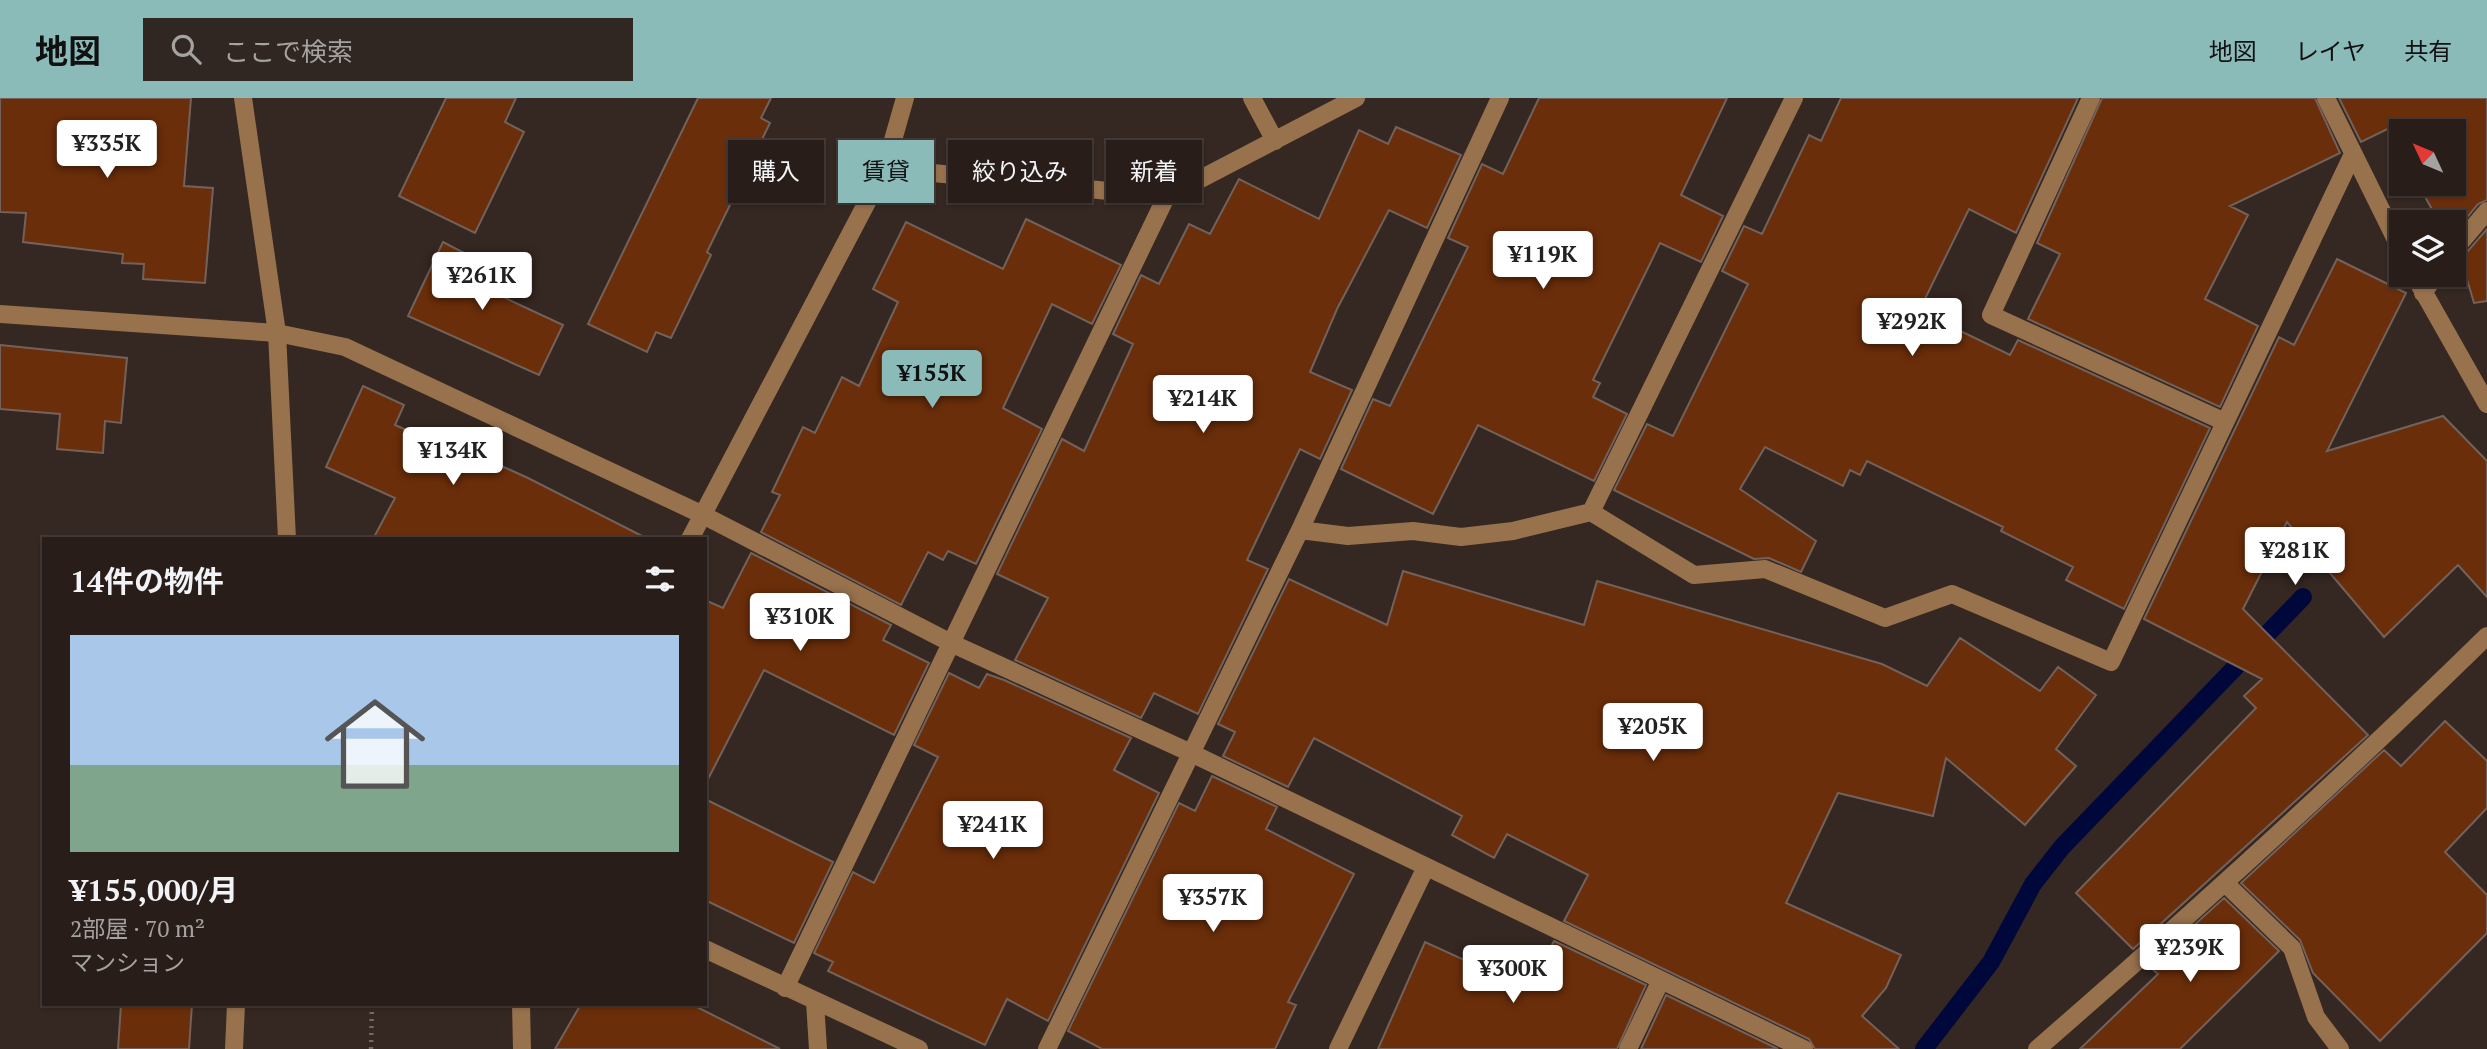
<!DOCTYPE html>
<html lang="ja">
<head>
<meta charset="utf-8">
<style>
  body { margin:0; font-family:"PT Serif","Noto Sans JP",serif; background:#302622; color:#f1f3f6; height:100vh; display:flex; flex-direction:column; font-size:26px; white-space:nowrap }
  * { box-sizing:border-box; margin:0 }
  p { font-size:23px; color:#a5a2a2 }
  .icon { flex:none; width:38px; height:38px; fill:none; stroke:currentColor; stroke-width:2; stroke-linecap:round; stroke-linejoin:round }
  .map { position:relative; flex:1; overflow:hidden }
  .side { position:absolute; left:42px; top:439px; width:665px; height:469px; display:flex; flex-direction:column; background:#281d19; border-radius:0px; box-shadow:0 2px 5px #0004,0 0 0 2px #443b38 }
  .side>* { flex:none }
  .banner { position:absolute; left:728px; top:42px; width:665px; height:63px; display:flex; gap:14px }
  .needle { width:46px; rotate:314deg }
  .tools { position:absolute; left:2389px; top:21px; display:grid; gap:14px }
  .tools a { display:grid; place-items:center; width:77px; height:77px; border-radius:0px; background:#281d19; box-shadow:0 2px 5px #0004,0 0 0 2px #443b38; font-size:35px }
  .price { position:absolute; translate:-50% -60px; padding:0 16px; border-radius:7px; background:#fff; color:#222; font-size:23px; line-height:46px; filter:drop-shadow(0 2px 4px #0008) }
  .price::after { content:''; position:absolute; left:50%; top:42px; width:21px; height:16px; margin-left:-10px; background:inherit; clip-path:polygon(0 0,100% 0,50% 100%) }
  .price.on { background:#8bbbb9; color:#111 }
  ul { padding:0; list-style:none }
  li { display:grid; align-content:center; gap:14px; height:371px; padding:0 28px }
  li+li { border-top:2px solid #443b38 }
  li span { display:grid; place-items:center; height:217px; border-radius:0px; color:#555 }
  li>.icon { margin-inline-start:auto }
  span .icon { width:126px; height:126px; fill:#fffc; stroke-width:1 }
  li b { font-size:30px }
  h2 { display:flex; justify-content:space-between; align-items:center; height:84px; padding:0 28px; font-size:30px }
  .tag { padding:0 24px; border-radius:0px; background:#281d19; box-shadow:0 2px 5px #0004,0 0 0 2px #443b38; font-size:24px; line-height:63px }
  .tag.on { background:#8bbbb9; color:#111 }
  header { display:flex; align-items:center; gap:42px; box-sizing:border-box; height:98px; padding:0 35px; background:#8bbbb9; color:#111 }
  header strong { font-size:33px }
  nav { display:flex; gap:38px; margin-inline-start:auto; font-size:24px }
  .search { width:490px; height:63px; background:#302622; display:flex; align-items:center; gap:18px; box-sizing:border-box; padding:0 24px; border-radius:0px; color:#a5a2a2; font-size:26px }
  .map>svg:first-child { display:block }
</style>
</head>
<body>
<header>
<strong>地図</strong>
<div class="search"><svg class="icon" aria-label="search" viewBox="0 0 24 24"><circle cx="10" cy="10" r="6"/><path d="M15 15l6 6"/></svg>ここで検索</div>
<nav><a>地図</a><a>レイヤ</a><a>共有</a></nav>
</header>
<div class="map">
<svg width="2487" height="951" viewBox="0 0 2487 951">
  <rect width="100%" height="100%" fill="#352721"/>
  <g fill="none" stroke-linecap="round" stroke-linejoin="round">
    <path stroke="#00083b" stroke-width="18" d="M1924 951 1991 864 2033 786 2062 749 2303 499"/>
  </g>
  <path fill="#6b2e0a" stroke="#72625b" stroke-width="2" d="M0 0H191L184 88 213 90 205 185 143 181 144 166 122 165 123 156 23 144 26 115 0 114Z
    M446 0H516L505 24 524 34 475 135 399 98Z
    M698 0H771L761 20 770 25 707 154 711 157 671 240 656 234 647 254 588 226Z
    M1539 0H1727L1681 97 1723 118 1701 164 1660 145 1646 174 1593 282 1600 285 1593 299 1627 316 1594 383 1478 327 1433 416 1341 371 1373 301 1390 308 1468 149 1448 140 1482 66 1503 76Z
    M1841 0H2078L2016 135 1969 111 1919 213 2010 257 2018 242 2210 330 2124 511 2066 482 2073 469 2001 433 2003 429 1867 363 1860 377 1850 372 1843 388 1765 349 1740 391 1816 443 1801 474 1769 460 1754 461 1614 392 1647 326 1673 338 1748 186 1722 173 1744 128 1762 136 1809 37 1821 43Z
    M2102 0H2315L2340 55 2230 108 2248 117 2205 201 2258 228 2220 309 2028 221 2060 156 2037 145Z
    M2339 0H2487V102L2478 106 2454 135V124H2451L2448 113 2439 124 2418 86H2454V33H2401V56L2395 45 2406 22 2361 44Z
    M1396 29 1461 57 1427 130 1389 112 1337 211 1310 274 1352 292 1320 361 1300 351 1247 462 1268 471 1198 616 1154 595 1141 620 1015 562 1048 500 997 476 1062 341 1084 353 1133 246 1113 236 1141 177 1159 186 1189 126 1210 136 1239 81 1319 121 1359 32 1388 46Z
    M1026 121 1121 167 1092 226 1052 206 1003 310 1042 331 976 466 948 453 943 462 928 454 901 507 761 434 780 397 772 394 803 329 815 335 842 279 859 288 898 204 873 191 906 124 1003 171Z
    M2487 131V203L2474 205 2461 161Z
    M443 144 495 171 486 191 563 227 539 277 408 218Z
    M2337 161 2406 195 2327 353 2443 318 2487 363V499L2458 467 2384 539 2287 424 2243 511 2368 637 2133 851 2076 795 2256 610 2244 598 2262 581 2144 521 2279 239 2294 247Z
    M0 247 127 260 121 325 105 323 103 355 57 351 60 316 0 311Z
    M363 288 404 307 395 327 492 370 495 365 528 380 648 441H373L395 400 326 369Z
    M751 455 891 527 883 542 929 565 894 637 764 572 705 687V502L723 510Z
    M1403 473 1584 527 1597 483 1882 566 1927 588 1960 540 2040 593 2058 569 2096 597 2056 651 2076 668 2025 727 1946 660 1933 718 1838 695 1786 805 1901 857 1886 890 1862 918 1899 951H1815L1809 941 1564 823 1588 777 1507 736 1494 760 1452 737 1462 718 1314 640 1288 689 1223 658 1235 634 1218 626 1289 481 1387 527Z
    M949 575 979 590 987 576 1004 582 1131 640 1114 672 1159 695 1048 923 1007 901 985 947 828 873 833 864 814 855 853 774 874 785 938 659 914 647Z
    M2445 623 2487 663V710L2445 754 2487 797V835L2380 943 2313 875 2300 842 2241 785 2384 652 2401 668Z
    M1212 678 1277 709 1266 731 1354 776 1288 904 1296 907 1275 951H1102L1068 933 1179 705 1195 713Z
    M705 701 833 764 794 845 705 802Z
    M2224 800 2279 853 2180 951H2080L2158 876 2149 868Z
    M1554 843 1646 887 1617 951H1378L1425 844 1526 890 1538 863 1542 865Z
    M1666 897 1778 951H1641Z
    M121 906H192L189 951H118Z
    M581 906H691L780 951H555Z"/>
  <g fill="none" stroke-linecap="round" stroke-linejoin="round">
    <path stroke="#746863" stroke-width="4.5" stroke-dasharray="2 5" stroke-linecap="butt" d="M371 951 372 906"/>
    <path stroke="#98714d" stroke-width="18" d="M243 0 277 235 287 441
      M1252 0 1275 43
      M2091 0 1991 217 2225 324
      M2326 0 2401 152
      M885 70 1166 99 1356 0
      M2454 152 2487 113
      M2414 177 2487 306
      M2423 195 2436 177
      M0 216 277 235 345 249 701 416 953 546 1191 655 1804 951
      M1591 414 1794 0
      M1300 432 1500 0
      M690 441 885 70 905 0
      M2226 786 2292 850 2316 919 2340 951
      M705 851 919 951
      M785 890 1166 99
      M815 904 818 951
      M521 906 522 951
      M234 951 236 906
      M1047 951 1300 432 1348 438 1413 433 1461 439 1513 433 1591 414 1694 477 1765 471 1885 520 1952 496 2111 564 2352 58
      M1338 951 1426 769
      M1628 951 1661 882
      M2037 951C2191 817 2341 681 2487 538"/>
  </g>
</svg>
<div class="tools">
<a><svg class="needle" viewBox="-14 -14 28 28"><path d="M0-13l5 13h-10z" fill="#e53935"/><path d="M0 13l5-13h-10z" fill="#a5a2a2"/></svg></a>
<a><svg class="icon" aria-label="layers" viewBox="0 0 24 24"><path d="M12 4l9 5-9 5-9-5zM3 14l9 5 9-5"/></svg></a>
</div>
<b class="price" style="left:107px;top:82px">¥335K</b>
<b class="price" style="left:1543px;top:193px">¥119K</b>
<b class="price" style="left:482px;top:214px">¥261K</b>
<b class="price" style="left:1912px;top:260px">¥292K</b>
<b class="price on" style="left:932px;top:312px">¥155K</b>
<b class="price" style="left:1203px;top:337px">¥214K</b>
<b class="price" style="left:453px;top:389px">¥134K</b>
<b class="price" style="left:2295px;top:489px">¥281K</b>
<b class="price" style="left:800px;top:555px">¥310K</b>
<b class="price" style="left:1653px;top:665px">¥205K</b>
<b class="price" style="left:993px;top:763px">¥241K</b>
<b class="price" style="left:1213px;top:836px">¥357K</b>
<b class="price" style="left:2190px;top:886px">¥239K</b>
<b class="price" style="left:1513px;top:907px">¥300K</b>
<div class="banner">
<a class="tag">購入</a>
<a class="tag on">賃貸</a>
<a class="tag">絞り込み</a>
<a class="tag">新着</a>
</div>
<section class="side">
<h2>14件の物件<svg class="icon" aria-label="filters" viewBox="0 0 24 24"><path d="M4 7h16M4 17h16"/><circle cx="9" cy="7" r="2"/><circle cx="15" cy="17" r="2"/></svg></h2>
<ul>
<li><span style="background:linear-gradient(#a9c7e8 60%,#7fa58c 0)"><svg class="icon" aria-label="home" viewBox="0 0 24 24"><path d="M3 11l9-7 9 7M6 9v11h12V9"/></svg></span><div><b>¥155,000/月</b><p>2部屋 · 70 m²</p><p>マンション</p></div></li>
</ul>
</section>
</div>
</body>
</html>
